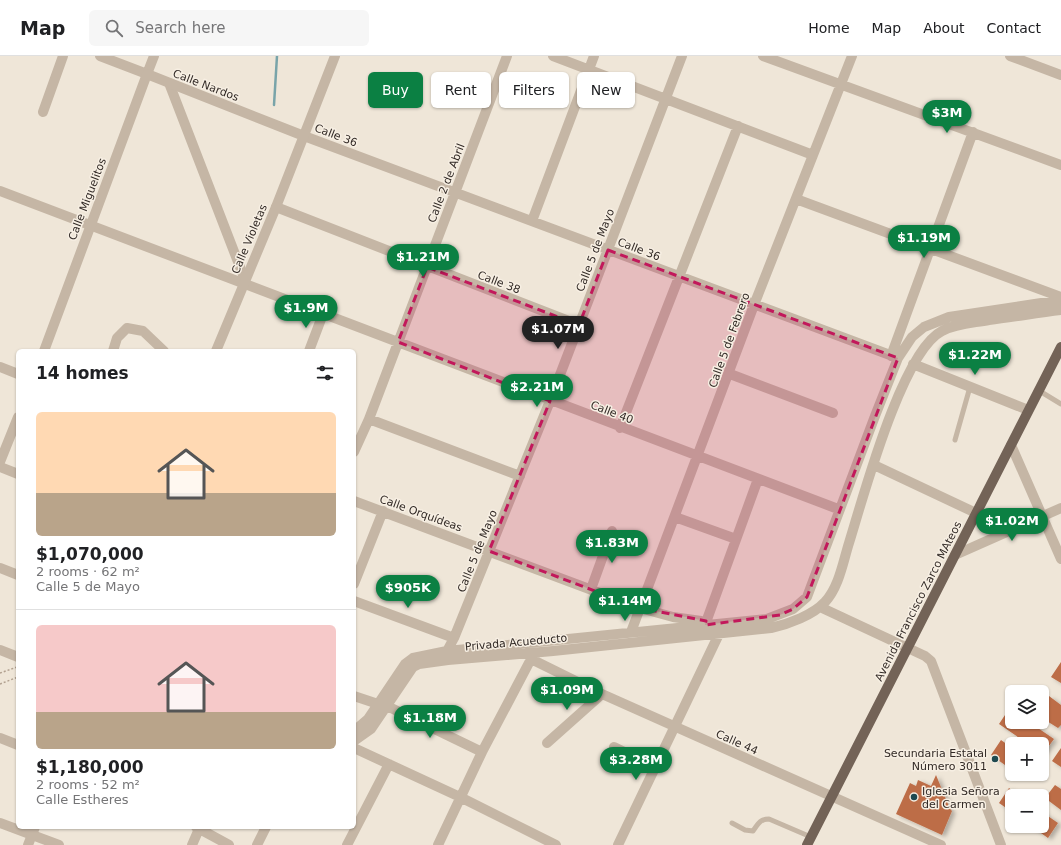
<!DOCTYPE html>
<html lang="en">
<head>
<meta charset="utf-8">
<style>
  body { margin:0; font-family:"DejaVu Sans",sans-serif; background:#f6f6f6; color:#202124; height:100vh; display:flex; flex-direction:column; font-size:15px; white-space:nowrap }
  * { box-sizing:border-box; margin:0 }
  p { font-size:13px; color:#757577 }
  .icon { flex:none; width:22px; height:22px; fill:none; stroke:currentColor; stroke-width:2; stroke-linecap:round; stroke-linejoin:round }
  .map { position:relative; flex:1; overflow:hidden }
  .drawer { position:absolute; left:16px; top:293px; width:340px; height:480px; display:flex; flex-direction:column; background:#fff; border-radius:6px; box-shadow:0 1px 3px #0004 }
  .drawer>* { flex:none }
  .hud { position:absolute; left:368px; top:16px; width:380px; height:36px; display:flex; gap:8px }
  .tools { position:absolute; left:1005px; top:629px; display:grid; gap:8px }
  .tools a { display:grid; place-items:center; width:44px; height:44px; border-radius:6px; background:#fff; box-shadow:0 1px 3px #0004; font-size:20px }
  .price { position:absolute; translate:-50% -34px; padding:0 9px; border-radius:14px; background:#0b8043; color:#fff; font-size:13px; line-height:26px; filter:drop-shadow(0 1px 2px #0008) }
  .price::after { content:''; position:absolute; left:50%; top:24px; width:12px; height:9px; margin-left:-6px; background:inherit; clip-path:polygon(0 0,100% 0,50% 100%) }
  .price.selected { background:#222; color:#fff }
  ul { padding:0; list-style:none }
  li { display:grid; align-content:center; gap:8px; height:212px; padding:0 20px }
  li+li { border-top:1px solid #e0e0e0 }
  li span { display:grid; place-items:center; height:124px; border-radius:6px; color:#555 }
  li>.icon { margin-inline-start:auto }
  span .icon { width:72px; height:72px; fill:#fffc; stroke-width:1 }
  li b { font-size:17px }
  h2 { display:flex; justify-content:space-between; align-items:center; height:48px; padding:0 20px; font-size:17px }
  .pill { padding:0 14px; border-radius:6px; background:#fff; box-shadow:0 1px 3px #0004; font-size:14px; line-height:36px }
  .pill.selected { background:#0b8043; color:#fff }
  header { display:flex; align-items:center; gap:24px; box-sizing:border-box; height:56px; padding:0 20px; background:#fff; border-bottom:1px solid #e0e0e0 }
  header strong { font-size:19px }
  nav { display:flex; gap:22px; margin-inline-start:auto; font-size:14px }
  .search { width:280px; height:36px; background:#f6f6f6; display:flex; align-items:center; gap:10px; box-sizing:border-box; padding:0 14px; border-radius:6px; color:#757577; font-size:15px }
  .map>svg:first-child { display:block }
</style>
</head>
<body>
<header>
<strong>Map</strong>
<div class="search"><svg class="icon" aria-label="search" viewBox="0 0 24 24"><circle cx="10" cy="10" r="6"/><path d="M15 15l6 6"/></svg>Search here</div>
<nav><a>Home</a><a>Map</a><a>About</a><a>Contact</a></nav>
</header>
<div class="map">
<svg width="1061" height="789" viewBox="0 0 1061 789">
  <defs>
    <filter id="shadow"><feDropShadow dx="3.5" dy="2" stdDeviation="2" flood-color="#0004"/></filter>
  </defs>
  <rect width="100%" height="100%" fill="#efe6d8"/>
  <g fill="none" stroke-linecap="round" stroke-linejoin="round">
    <path stroke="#79a4a9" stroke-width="2.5" d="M274 49 277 0"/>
  </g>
  <path fill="#bd6d47" filter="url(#shadow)" d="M1061 606V627L1051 621Z
    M1049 640 1061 649V669L1058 672 1042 662V651Z
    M1009 653 1012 654V666H1029L1054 683 1043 698 1042 688H1028L999 668Z
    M1001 684 1012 692V714L991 699Z
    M1061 692V711L1052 705Z
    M936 719 950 753 952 755 942 779 896 758 910 727 916 730 918 724 931 730Z
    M1055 729 1061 733V754L1045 742Z
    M1009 732 1020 740H1012V756L999 747Z
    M1042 756 1058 767 1048 782 1031 770H1042Z"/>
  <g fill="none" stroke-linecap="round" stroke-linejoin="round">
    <path stroke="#b1a08f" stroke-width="1.5" stroke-dasharray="2 2" stroke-linecap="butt" d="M0 617 17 611
      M0 628 18 621"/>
    <path stroke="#c5b6a5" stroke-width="5" d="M1038 334 1061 348
      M955 384 970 331
      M732 767 745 774 753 775C758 768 760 763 769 763L811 781"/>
    <path stroke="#c5b6a5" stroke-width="10" d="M100 0 147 18 154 0
      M553 0 813 99
      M763 0 1061 109
      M1010 0 1061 19
      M169 27 245 224
      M43 56 63 0
      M304 80 898 302
      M0 135 838 453
      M796 143 1061 241
      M276 151 579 269
      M532 165 594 0
      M113 295 117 282 127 272 143 275 164 295
      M309 295 323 258
      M891 300 973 76
      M913 308 1028 354
      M0 311 18 318
      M730 318 833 357
      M369 363 520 420
      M620 372 738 70
      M1011 389 1061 503
      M354 396 369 363 507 0
      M874 409 976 457
      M0 411 18 418
      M354 445 640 552 673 561 701 565
      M675 461 736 483
      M955 499 1061 452
      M0 512 18 519
      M354 528 383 455
      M591 533 612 475
      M354 545 454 582
      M820 551 925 600 931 605 1001 789
      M705 569 758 423
      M631 576 754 249 852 0
      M0 594 18 601
      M447 595 454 582 550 345 682 0
      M527 597 531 603 602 638 941 789
      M354 640 378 648
      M387 650 482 696
      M354 675 368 663 405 608 413 602 447 595 767 563 793 553 807 541 875 360 898 302 912 281 924 271 949 261 1061 244
      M0 682 18 689
      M354 685 371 673 413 611 419 608 448 604 553 595 771 572C789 568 813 559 825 546 839 531 843 506 849 487 863 442 902 295 942 275 957 267 974 267 989 264 1013 261 1037 257 1061 254
      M547 687 602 638
      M614 691 655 711
      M354 692 460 741 556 789
      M0 767 59 789
      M196 771 229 789
      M192 789 199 773
      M257 789 266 771
      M347 789 389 708
      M438 789 482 696 531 603
      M618 789 719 578"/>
    <path stroke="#c5b6a5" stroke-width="10" d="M44 295 147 18 304 80
      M216 295 276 151 335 0
      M0 406 18 361
      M28 789 35 771"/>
    <path stroke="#736357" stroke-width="10" d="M807 789 1061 291"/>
  </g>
  <path fill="#c2185b" fill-opacity="0.2" stroke="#c2185b" stroke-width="3" stroke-dasharray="8 5" stroke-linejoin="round" d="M608 194 898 302 807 541 793 553 780 559 705 569 706 565 640 552 489 495 550 345 398 286 427 211 579 269Z"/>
  <g fill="#1e4950" stroke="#f7efe3" stroke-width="1.5">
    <circle cx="995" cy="703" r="4"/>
    <circle cx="914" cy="741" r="4"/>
  </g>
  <g text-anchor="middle" stroke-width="3" stroke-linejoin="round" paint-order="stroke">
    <g font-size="11" fill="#322a26" stroke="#f7efe3">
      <text transform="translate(206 29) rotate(21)" y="4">Calle Nardos</text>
      <text transform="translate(336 79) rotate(21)" y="4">Calle 36</text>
      <text transform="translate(446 127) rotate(-69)" y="4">Calle 2 de Abril</text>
      <text transform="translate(87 143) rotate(-69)" y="4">Calle Miguelitos</text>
      <text transform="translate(249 183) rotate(-67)" y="4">Calle Violetas</text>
      <text transform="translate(639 193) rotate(21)" y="4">Calle 36</text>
      <text transform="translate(595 194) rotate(-69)" y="4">Calle 5 de Mayo</text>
      <text transform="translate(499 226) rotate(21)" y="4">Calle 38</text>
      <text transform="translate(729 284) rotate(-70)" y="4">Calle 5 de Febrero</text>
      <text transform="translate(612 356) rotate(21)" y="4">Calle 40</text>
      <text transform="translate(421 457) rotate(20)" y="4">Calle Orquídeas</text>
      <text transform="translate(477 495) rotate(-68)" y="4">Calle 5 de Mayo</text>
      <text transform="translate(918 545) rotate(-63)" y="4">Avenida Francisco Zarco MAteos</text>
      <text transform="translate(516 586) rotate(-5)" y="4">Privada Acueducto</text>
      <text transform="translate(737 686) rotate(24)" y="4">Calle 44</text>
    </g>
    <g font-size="11" fill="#322a26" stroke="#f7efe3" text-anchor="end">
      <text x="987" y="701">Secundaria Estatal<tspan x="987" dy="13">Número 3011</tspan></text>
      <text x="922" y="739" text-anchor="start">Iglesia Señora<tspan x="922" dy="13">del Carmen</tspan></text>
    </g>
  </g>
</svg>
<div class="tools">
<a><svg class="icon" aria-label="layers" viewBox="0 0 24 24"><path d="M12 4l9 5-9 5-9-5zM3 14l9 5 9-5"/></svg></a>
<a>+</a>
<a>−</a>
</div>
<b class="price" style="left:947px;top:78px">$3M</b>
<b class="price" style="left:924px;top:203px">$1.19M</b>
<b class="price" style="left:423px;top:222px">$1.21M</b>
<b class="price" style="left:306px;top:273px">$1.9M</b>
<b class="price selected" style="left:558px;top:294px">$1.07M</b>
<b class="price" style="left:975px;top:320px">$1.22M</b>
<b class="price" style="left:537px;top:352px">$2.21M</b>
<b class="price" style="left:1012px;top:486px">$1.02M</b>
<b class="price" style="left:612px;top:508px">$1.83M</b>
<b class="price" style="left:408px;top:553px">$905K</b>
<b class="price" style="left:625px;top:566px">$1.14M</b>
<b class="price" style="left:567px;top:655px">$1.09M</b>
<b class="price" style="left:430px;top:683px">$1.18M</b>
<b class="price" style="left:636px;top:725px">$3.28M</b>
<div class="hud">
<a class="pill selected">Buy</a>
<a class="pill">Rent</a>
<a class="pill">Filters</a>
<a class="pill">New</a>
</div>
<section class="drawer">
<h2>14 homes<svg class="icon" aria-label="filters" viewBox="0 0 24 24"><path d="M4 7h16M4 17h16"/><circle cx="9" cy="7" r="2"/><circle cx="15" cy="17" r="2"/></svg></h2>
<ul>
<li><span style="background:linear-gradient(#ffd9b3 65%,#b9a48a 0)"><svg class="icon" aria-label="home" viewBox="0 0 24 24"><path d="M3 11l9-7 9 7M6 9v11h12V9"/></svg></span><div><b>$1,070,000</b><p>2 rooms · 62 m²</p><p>Calle 5 de Mayo</p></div></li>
<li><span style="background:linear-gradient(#f6c9c9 70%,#b9a48a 0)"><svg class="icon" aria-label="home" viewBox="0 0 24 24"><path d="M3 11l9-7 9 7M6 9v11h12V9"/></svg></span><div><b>$1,180,000</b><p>2 rooms · 52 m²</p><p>Calle Estheres</p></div></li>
</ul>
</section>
</div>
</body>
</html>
